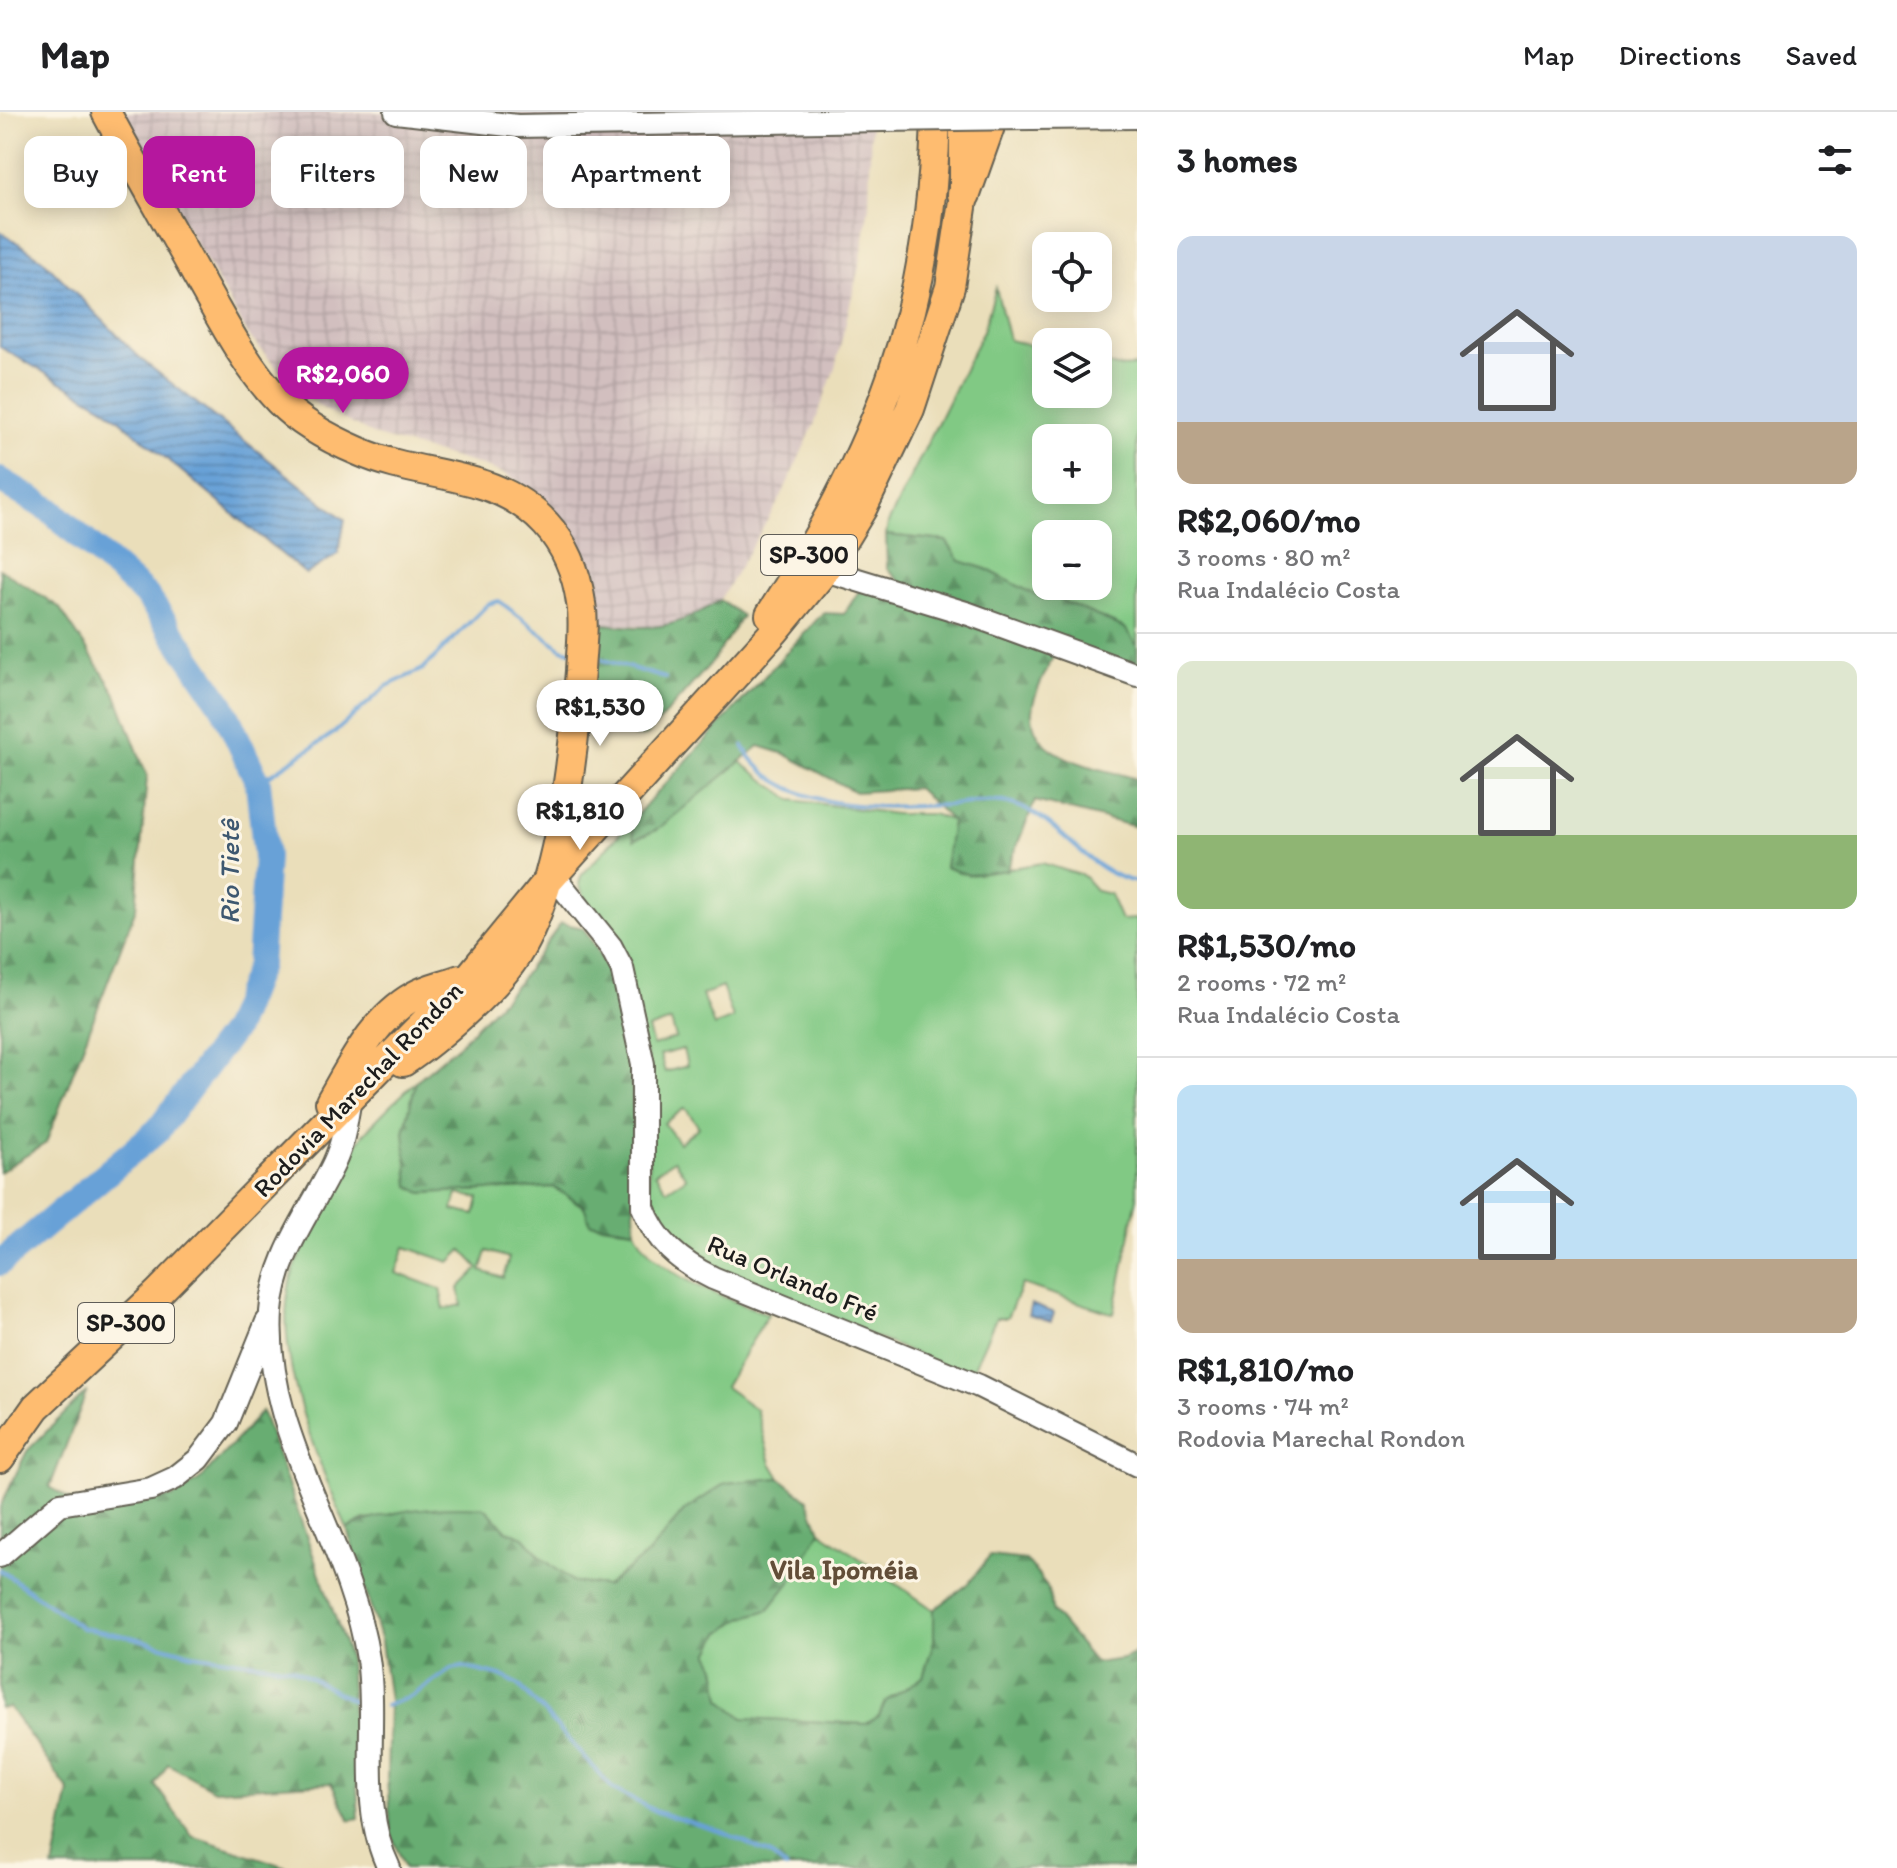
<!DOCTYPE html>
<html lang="en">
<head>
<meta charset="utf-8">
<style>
  body { margin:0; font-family:Itim,sans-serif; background:#f2f2f2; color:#202124; height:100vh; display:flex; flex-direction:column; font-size:30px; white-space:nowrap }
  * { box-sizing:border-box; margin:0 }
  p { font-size:26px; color:#757577 }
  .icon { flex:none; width:44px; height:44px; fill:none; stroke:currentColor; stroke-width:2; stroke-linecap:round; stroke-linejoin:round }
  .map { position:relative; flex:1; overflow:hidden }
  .sheet { display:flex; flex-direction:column; background:#fff; width:760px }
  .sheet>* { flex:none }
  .banner { position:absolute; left:24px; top:24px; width:760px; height:72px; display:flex; gap:16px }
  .tools { position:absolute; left:1032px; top:120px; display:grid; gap:16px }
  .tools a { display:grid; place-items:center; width:80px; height:80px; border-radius:16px; background:#fff; box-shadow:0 4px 20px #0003; font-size:40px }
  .price { position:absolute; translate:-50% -68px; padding:0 18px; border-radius:28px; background:#fff; color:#222; font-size:26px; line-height:52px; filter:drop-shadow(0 2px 4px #0008) }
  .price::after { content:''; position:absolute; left:50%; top:48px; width:24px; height:18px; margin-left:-12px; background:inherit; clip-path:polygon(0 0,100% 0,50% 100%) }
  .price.current { background:#b5179e; color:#fff }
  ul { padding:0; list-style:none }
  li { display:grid; align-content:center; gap:16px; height:424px; padding:0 40px }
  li+li { border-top:2px solid #e0e0e0 }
  li span { display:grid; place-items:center; height:248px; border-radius:16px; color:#555 }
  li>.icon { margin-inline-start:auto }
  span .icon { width:144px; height:144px; fill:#fffc; stroke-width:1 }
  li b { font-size:34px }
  h2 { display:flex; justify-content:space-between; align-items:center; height:96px; padding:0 40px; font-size:34px }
  .tag { padding:0 28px; border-radius:16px; background:#fff; box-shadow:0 4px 20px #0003; font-size:28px; line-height:72px }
  .tag.current { background:#b5179e; color:#fff }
  header { display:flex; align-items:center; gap:48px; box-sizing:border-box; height:112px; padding:0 40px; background:#fff; border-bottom:2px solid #e0e0e0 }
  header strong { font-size:38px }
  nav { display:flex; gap:44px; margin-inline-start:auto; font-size:28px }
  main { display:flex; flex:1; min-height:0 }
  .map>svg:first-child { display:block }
</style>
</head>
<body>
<header>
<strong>Map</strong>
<nav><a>Map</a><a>Directions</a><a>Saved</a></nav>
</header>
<main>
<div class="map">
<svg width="1137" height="1756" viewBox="0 0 1137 1756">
  <defs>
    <pattern id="industrial-grid" width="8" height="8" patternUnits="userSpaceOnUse" patternTransform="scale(2)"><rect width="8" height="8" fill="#d2bfbf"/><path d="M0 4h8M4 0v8" fill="none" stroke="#b4a4a4"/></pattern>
    <pattern id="forest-firs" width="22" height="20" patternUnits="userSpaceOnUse" patternTransform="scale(2)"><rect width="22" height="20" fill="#68ad72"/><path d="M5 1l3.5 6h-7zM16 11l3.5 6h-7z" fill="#558c5d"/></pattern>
    <pattern id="water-rules" width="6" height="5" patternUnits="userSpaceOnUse" patternTransform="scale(2)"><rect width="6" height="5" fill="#67a1d7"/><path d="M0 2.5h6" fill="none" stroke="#5482ae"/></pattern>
  </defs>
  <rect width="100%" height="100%" fill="#fcf5e5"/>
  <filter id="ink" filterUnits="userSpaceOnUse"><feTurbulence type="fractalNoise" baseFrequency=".0125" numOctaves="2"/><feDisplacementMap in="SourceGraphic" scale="16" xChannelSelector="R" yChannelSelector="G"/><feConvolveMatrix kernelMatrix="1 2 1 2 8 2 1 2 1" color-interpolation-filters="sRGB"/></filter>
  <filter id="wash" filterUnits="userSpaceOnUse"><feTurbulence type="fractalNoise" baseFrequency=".006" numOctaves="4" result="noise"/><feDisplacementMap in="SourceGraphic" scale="32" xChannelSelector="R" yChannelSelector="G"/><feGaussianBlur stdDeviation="1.8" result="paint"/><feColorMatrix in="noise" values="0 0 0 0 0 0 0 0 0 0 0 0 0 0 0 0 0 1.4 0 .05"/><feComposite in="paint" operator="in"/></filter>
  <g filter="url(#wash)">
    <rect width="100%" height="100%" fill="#eadeba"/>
    <path fill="url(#industrial-grid)" d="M121 0H871L869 93 861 146 835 256 814 313 780 387 720 488 688 509 659 515 597 511 591 461 578 430 559 403 535 380 507 363 477 352 376 324 324 297 296 277 249 224Z"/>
    <path fill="#81c984" stroke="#4e7250" stroke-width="2" fill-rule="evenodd" d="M996 176 1009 228 1046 237V282H1098V250L1117 255 1137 254V534L1125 516 1058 487H1043L986 457 960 449 946 429 886 423 888 411 983 219ZM1046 326H1098V378H1046ZM1046 422H1098V474H1046Z
      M740 650 792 688 895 702H932L953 709 945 755 969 763 1042 751 1084 764 1097 779 1110 782 1121 808 1137 807V1086L1114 1202 1022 1172 1007 1206H996L970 1264 690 1150 649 1094 648 948 579 772 581 764 631 709 634 728ZM722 875 733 906 714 914 702 883ZM671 909 676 926 653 934 648 917ZM683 937 687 954 665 960 660 943ZM685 996 699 1015 679 1031 664 1011ZM674 1048 686 1066 667 1078 655 1061Z
      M416 969 404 1020 422 1081 553 1075 616 1116 635 1118C652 1162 728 1187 768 1202L725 1275 756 1297 771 1351 780 1366 726 1371 685 1398 648 1442 606 1474 573 1470 542 1446 524 1425 506 1418 485 1396 365 1408 347 1417C318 1349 275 1250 289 1175 296 1141 319 1111 336 1082 345 1066 351 1038 360 1027 375 1006 398 988 416 969ZM457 1082 479 1086 475 1103 453 1098ZM405 1135 450 1150 462 1138 479 1156 459 1176 462 1193 444 1197 440 1177 396 1161ZM487 1139 509 1146 503 1166 481 1159Z
      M820 1419 934 1498V1529L923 1565 885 1590 879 1604 866 1612 743 1606 721 1587 716 1555 709 1542 720 1521 742 1506 768 1498 794 1465Z"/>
    <path fill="url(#forest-firs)" stroke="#426447" stroke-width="2" d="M886 423 946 429 960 449 986 457 1043 487H1058L1125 516 1137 534V558L904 475 887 456Z
      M0 457 59 495 115 580 147 664 136 796 46 1031 0 1060Z
      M861 476 1054 542C1047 559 1033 582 1032 600 1031 649 1100 655 1137 667V715L1035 689 1007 758 969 763 945 755 952 709 917 676 855 680 785 642 759 634 657 718 634 728 631 709 823 501 844 502Z
      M720 488 742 504 713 549 647 623 634 625 623 615 621 584 591 574 597 511C652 518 673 519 720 488Z
      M561 811 583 816C649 909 628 1011 635 1118L590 1111 584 1094 553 1075 422 1081 409 1074 404 1020 416 969 460 932 517 872Z
      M87 1279 50 1375 88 1398 173 1385 201 1367 262 1299 349 1544 359 1706 350 1708 331 1671 214 1678 168 1652 155 1673 192 1724 290 1756H53L69 1679 9 1595 0 1597V1395L27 1339Z
      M780 1366 808 1388 820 1419 794 1465 768 1498 742 1506 720 1521 709 1542 716 1555 721 1587 743 1606 866 1612 879 1604 885 1590 923 1565 934 1529V1498L968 1472 990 1444 1026 1448 1047 1474 1053 1500 1095 1551 1123 1547 1137 1540V1756H405L391 1722 387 1668 389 1589 381 1530 347 1417C389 1397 439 1393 485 1396L506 1418 524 1425 542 1446 573 1470 606 1474 648 1442 685 1398 726 1371Z"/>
    <path fill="url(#water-rules)" stroke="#425e7a" stroke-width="2" d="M0 119 42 147 142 248 345 408 338 442 306 462 104 295 0 235Z
      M1031 1192 1054 1201 1051 1210 1028 1203Z"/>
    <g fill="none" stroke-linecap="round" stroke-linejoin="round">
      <path stroke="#67a1d7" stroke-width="4" d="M591 544 665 566
        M743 634C782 702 880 696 948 693 965 692 986 688 1003 690 1057 699 1085 762 1137 770
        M258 671 334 621 387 574 423 557 488 492 499 489 562 537 571 539
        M0 1458 82 1516 131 1525 192 1542 292 1556 353 1589
        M385 1594 412 1584 451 1557 463 1555 505 1565 519 1573 613 1677 657 1700 725 1721 771 1743 786 1756"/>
      <path stroke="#67a1d7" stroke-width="26" d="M0 368 50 398 147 484 222 593 258 671 266 745 259 853 234 917 158 1018 0 1151"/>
    </g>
  </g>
  <g filter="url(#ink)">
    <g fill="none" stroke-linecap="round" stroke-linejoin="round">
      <g stroke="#646053" stroke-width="26">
        <path id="minor" d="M396 0 517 14 883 8
          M1031 6 1137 5
          M825 458 969 502 1137 563
          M553 763 611 835 622 856 643 952V1095C656 1130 680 1150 713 1166L979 1274 1137 1353
          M350 986C346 1008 344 1030 334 1051 311 1100 275 1142 271 1200 263 1324 350 1427 368 1547 378 1614 358 1694 389 1756
          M0 1444 60 1392 151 1377 175 1366 199 1347 226 1311 267 1210"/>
      </g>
      <g stroke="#646053" stroke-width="32">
        <path id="major" d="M106 0C135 55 167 109 197 164 221 206 245 254 279 289 300 311 330 327 358 339 422 368 495 356 546 412 566 434 577 462 581 491 585 513 581 537 580 559 574 640 560 775 516 844 496 876 435 929 403 950
          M770 503C876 340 933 197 936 0
          M330 990C352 952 374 906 414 884 427 876 445 873 460 867
          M0 1346 36 1295 157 1182 469 865 546 771 774 520 825 458 862 397 910 297 950 175 964 82V0"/>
      </g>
      <g stroke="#646053" stroke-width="36">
        <path id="highway" d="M964 82 993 0"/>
      </g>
      <use href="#minor" stroke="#fff" stroke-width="22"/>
      <use href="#major" stroke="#febc70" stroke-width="28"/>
      <use href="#highway" stroke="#febc70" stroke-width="32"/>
      <g stroke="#646053" stroke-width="26" stroke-linecap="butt">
        <path id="minor-bridge" d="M883 8 1031 6"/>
      </g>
      <use href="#minor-bridge" stroke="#fff" stroke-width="22"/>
    </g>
  </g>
  <g text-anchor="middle" stroke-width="6" stroke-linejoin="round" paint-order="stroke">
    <g fill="#fcf5e5" stroke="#5f5d58" stroke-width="2">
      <rect x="761" y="423" width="96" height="40" rx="6"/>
      <rect x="78" y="1191" width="96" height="40" rx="6"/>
    </g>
    <g font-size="24" font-weight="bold" fill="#1c1c1c">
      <text x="809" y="451">SP-300</text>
      <text x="126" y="1219">SP-300</text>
    </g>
    <g font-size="26" fill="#1c1c1c" stroke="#fcf5e5">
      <text transform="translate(358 977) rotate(-46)" y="9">Rodovia Marechal Rondon</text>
      <text transform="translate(793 1166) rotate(23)" y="9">Rua Orlando Fré</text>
    </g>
    <g font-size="28" font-style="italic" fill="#3e5870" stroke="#fcf5e5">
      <text transform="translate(229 760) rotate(-90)" y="10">Rio Tietê</text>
    </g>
    <g font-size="28" font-weight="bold" fill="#624e38" stroke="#fcf5e5">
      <text x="844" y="1467">Vila Ipoméia</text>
    </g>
  </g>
</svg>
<div class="tools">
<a><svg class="icon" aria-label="locate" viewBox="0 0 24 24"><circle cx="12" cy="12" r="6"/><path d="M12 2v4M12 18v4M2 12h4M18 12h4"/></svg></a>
<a><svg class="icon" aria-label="layers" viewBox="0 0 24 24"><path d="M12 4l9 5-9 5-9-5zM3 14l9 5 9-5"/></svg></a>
<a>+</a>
<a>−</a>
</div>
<b class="price current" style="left:343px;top:303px">R$2,060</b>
<b class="price" style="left:600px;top:636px">R$1,530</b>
<b class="price" style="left:580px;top:740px">R$1,810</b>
<div class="banner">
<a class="tag">Buy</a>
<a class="tag current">Rent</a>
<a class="tag">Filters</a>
<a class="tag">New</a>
<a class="tag">Apartment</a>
</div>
</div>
<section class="sheet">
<h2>3 homes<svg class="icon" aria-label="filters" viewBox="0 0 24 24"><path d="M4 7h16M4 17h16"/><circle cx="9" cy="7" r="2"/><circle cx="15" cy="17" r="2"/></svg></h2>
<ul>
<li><span style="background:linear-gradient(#c9d6e8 75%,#b9a48a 0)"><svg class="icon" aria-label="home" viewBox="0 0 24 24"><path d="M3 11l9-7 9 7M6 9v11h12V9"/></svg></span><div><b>R$2,060/mo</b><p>3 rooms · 80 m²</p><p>Rua Indalécio Costa</p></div></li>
<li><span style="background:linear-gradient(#dfe7d0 70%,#8fb573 0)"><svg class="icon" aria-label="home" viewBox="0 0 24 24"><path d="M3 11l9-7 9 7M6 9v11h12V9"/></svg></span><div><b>R$1,530/mo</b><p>2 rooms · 72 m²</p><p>Rua Indalécio Costa</p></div></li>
<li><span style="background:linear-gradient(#bfe0f5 70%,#b9a48a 0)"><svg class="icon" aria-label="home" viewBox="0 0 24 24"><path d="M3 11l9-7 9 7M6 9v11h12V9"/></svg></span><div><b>R$1,810/mo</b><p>3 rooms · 74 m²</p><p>Rodovia Marechal Rondon</p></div></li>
</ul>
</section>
</main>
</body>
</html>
